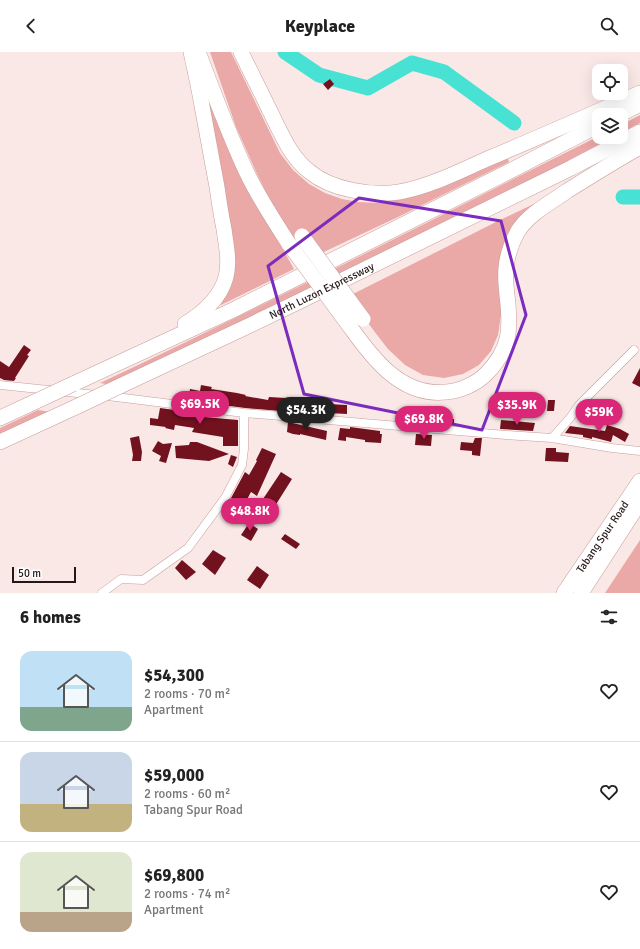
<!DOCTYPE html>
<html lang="en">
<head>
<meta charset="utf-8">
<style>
  body { margin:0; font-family:Signika,sans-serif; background:#f6f6f6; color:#222; height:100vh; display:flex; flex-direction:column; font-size:15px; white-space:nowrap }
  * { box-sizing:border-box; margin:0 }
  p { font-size:13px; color:#767676 }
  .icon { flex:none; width:22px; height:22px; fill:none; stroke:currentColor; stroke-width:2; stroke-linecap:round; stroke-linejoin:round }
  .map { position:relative; height:541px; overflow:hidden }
  .panel { display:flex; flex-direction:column; background:#fff; flex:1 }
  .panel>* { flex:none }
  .buttons { position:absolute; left:592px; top:12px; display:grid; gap:8px }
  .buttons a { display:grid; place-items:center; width:36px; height:36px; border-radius:8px; background:#fff; box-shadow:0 4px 16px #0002; font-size:20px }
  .scale { position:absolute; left:12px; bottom:10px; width:64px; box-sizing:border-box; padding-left:4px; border:2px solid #261717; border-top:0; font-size:11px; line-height:14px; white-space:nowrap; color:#261717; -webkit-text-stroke:3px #fff; paint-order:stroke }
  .price { position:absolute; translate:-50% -34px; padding:0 9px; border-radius:14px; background:#db2777; color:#fff; font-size:13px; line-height:26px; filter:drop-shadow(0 1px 2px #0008) }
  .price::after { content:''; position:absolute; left:50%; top:24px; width:12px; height:9px; margin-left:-6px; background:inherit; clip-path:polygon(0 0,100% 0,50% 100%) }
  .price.selected { background:#222; color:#fff }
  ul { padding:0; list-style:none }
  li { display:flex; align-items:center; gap:12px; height:100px; padding:0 20px }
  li+li { border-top:1px solid #e0e0e0 }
  li span { display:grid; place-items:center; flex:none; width:112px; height:80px; border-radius:12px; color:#555 }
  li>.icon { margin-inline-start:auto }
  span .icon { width:48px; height:48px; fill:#fffc; stroke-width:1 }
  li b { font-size:17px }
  h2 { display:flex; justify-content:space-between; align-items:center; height:48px; padding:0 20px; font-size:17px }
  header { display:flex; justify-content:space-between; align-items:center; height:52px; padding:0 20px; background:#fff; font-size:18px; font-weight:800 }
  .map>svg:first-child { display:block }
</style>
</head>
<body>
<header><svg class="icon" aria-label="back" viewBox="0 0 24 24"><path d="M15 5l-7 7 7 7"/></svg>Keyplace<svg class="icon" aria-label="search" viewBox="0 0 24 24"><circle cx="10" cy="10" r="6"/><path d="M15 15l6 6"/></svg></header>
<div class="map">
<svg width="640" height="541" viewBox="0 0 640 541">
  <rect width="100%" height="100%" fill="#fae8e7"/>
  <path fill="#eaa8a6" d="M210 0H231L280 101 293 118 309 132 325 141 342 147 358 150 379 151 394 148 410 143 507 104 509 110 398 165 311 206 293 185 276 160 257 122 236 75Z
    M206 38 276 185 294 217 221 253 219 251 224 244Z
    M640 63V71L621 81V73Z
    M599 84V85H613L547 120 112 333 100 331C268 252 433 167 599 84Z
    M538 150 523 165 501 238V263L498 283 491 299 479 313 463 322 444 326 423 323 405 313 388 297 374 279 349 244 500 168Z
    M38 358 51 360 0 384V376Z
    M640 488V541H605Z"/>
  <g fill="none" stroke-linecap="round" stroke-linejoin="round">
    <path stroke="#47e2d4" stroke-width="15" d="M285 0 319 23 368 36 412 11 444 20 514 71
      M623 145H640"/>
  </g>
  <path fill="#72121e" d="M330 27 334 32 328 38 323 32Z
    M24 293 31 298 27 303 29 304 15 326H16L14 329 4 328 0 326V309L9 315Z
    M640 316V335L632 331Z
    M201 333 212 335 211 337 237 341 246 343 245 344 268 348 269 345 286 346V348L294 349 292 360 245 356 176 347V345L184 342 189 343 190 337 200 339Z
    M548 348H555L554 359H547Z
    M321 350H329V352L347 353V362L328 361V363L313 361 314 352 321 353Z
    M160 356 204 362V365L238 368V394H223V385L192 380 194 376 175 373 174 378 165 376 166 375 150 373V366L158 367Z
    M428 358 438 359 437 366 454 367V373L427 371Z
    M501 368 535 371 533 379 500 377Z
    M288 370 327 379 326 388 300 382V383L293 382 287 380Z
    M607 373 620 377 629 382 625 390 613 383 611 390 592 385V387L583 385V383L565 381 570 374 605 379Z
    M350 375 380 379V382H382L381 391 365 390V388L346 385V389L338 388 340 376 350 377Z
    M416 382 432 383 431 394 415 393Z
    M139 384 142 400 141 409H132L133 403 130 386Z
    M475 386H482L480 404 472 403V399L460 398 461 390 473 391Z
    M158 389 163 392 172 391 166 411 159 409 161 404 152 399Z
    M190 390H197L229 402 209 409 176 406 175 394 189 393Z
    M262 396 276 402 257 444 251 440 244 453 231 446 245 420 249 423 257 409 256 408Z
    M546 396H556V400L569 401 568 410 545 409Z
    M231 403 237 405 233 415 228 412Z
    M281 420 292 427 275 454 263 447Z
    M249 471 258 477 251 489 241 483Z
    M285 482 300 492 296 497 281 487Z
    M213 498 226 506 215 523 202 512Z
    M182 508 196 520 186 528 175 516Z
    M257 514 269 523 260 537 247 528Z"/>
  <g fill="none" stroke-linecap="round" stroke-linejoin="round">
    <g stroke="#c79e9c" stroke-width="9">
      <path id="street" d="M0 333 116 345 244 361 506 383 552 386 612 396 640 399
        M552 386 570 366 579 353 634 298
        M102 541 121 527 143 528 188 496 225 446 242 413 244 397V361"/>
    </g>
    <g stroke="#c79e9c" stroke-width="16">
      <g id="highway">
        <path d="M241 0C250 19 260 38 269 57 280 79 290 105 310 120 332 138 371 144 399 140 428 135 461 119 487 107 538 86 589 63 640 41"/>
        <path d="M200 5C215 44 229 83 247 121 259 146 274 169 289 192"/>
        <path d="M619 63 640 52"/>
        <path d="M185 272C203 261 220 247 226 225 230 209 226 193 224 177 221 163 219 149 217 135 212 108 207 81 202 54 199 36 195 18 191 0"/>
        <path d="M351 276C373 307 402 345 446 340 460 339 476 332 486 322 511 297 511 276 507 243 506 234 505 225 506 216 507 204 512 190 518 179 530 161 550 151 567 139 591 124 615 109 640 95"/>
        <path d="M73 332 235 257 508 120 599 73"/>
        <path id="s1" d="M120 334 244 276 298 250 571 116 640 80"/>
        <path d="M0 366 28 353"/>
        <path d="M0 390 78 354"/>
        <path id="s2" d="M564 541 640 429"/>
        <path d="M581 541 640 450"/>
      </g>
    </g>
    <use href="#street" stroke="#fff" stroke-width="8"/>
    <use href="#highway" stroke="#fff" stroke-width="15"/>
    <g stroke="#c79e9c" stroke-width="16" stroke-linecap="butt">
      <path id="highway-bridge" d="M302 184 363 267
        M289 192 351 276
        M28 353 73 332
        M78 354 120 334"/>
    </g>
    <use href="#highway-bridge" stroke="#fff" stroke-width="15"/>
  </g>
  <path fill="none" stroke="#7b2cbf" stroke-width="3" stroke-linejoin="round" d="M359 146 501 169 526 263 482 378 304 342 268 214Z"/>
  <g text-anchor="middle" stroke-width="4" stroke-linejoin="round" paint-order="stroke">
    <g font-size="11" fill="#261717" stroke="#fff">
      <text dy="4" stroke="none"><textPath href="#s1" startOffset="223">North Luzon Expressway</textPath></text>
      <text dy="4" stroke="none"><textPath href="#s2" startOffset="68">Tabang Spur Road</textPath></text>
    </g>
  </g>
</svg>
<div class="buttons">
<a><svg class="icon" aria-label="locate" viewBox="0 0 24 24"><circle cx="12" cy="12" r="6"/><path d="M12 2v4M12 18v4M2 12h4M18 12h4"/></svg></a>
<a><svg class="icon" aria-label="layers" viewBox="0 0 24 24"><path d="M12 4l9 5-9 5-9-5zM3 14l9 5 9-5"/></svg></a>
</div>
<div class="scale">50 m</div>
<b class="price" style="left:200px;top:373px">$69.5K</b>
<b class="price" style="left:517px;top:374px">$35.9K</b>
<b class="price selected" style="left:306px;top:379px">$54.3K</b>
<b class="price" style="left:599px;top:381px">$59K</b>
<b class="price" style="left:424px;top:388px">$69.8K</b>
<b class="price" style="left:250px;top:480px">$48.8K</b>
</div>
<section class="panel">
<h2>6 homes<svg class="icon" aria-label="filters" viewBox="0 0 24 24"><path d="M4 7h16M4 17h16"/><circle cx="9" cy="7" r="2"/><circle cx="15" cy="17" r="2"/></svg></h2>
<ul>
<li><span style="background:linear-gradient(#bfe0f5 70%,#7fa58c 0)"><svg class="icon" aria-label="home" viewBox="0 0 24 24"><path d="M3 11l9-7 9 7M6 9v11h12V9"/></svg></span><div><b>$54,300</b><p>2 rooms · 70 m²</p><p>Apartment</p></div><svg class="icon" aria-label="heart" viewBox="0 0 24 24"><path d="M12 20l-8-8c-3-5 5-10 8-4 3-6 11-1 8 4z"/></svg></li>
<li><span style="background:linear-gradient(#c9d6e8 65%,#c2b280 0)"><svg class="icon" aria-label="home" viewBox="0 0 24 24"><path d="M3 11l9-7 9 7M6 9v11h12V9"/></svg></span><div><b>$59,000</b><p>2 rooms · 60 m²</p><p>Tabang Spur Road</p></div><svg class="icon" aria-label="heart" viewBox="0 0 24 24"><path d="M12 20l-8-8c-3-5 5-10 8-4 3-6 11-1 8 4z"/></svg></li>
<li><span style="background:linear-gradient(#dfe7d0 75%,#b9a48a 0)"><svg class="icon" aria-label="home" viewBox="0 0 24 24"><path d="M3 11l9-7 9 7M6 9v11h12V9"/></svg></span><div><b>$69,800</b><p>2 rooms · 74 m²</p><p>Apartment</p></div><svg class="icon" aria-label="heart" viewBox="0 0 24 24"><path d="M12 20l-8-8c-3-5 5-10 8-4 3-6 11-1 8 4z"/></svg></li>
</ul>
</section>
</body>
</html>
